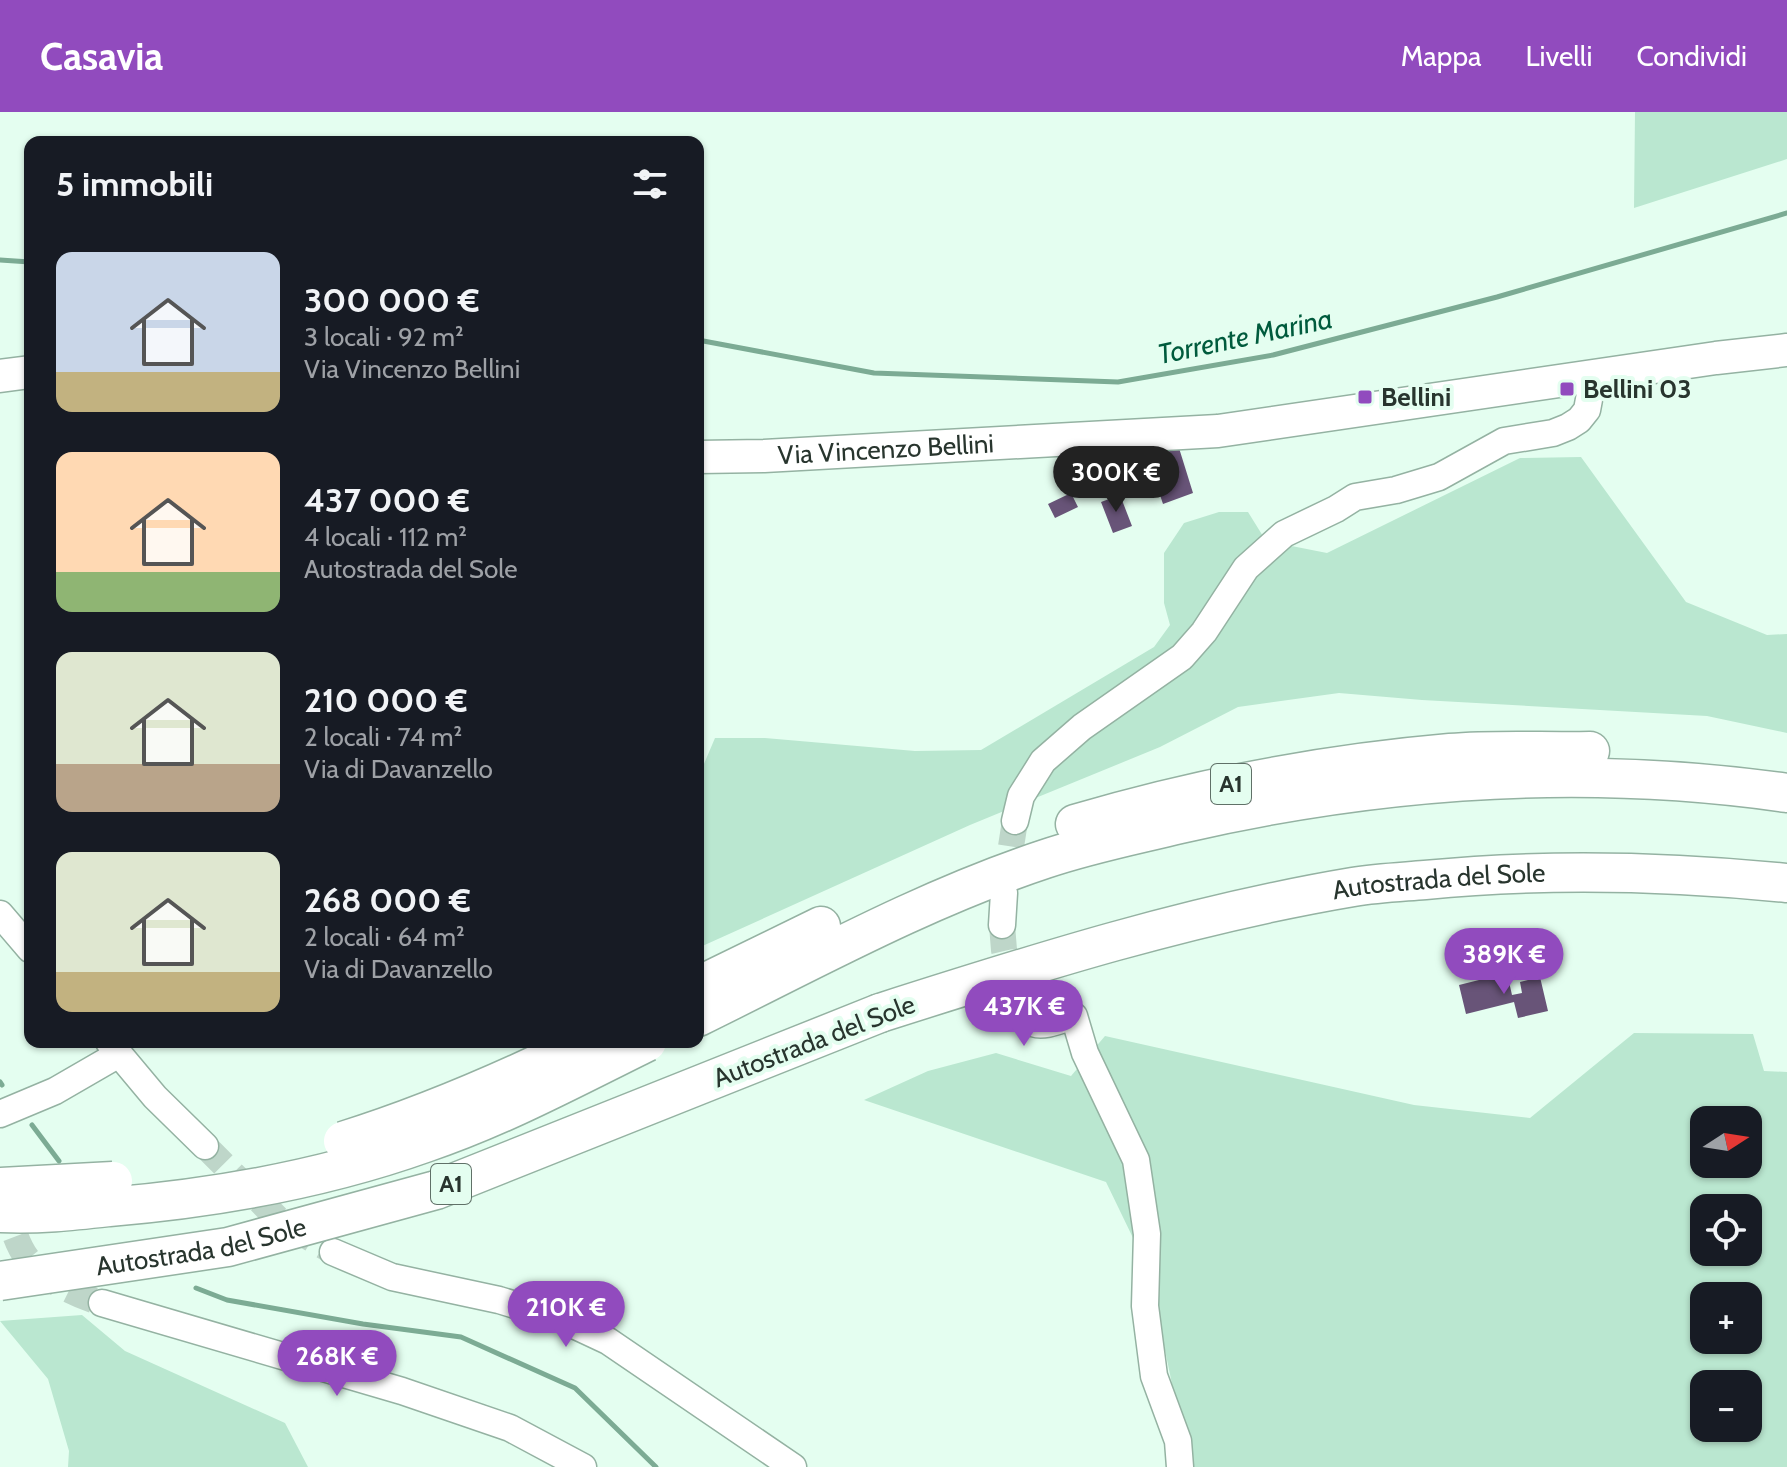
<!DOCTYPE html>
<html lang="it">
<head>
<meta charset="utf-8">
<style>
  body { margin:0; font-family:Cabin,sans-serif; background:#20242c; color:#f1f3f6; height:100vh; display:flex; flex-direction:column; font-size:30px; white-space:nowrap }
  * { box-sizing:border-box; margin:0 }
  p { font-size:26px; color:#9ea1a6 }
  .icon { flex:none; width:44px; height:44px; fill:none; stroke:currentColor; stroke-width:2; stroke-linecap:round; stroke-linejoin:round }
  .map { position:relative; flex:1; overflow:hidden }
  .side { position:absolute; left:24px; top:24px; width:680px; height:912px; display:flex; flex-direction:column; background:#171b24; border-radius:16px; box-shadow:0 2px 6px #0004 }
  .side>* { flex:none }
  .needle { width:52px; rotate:78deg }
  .fabs { position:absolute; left:1690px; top:994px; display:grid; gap:16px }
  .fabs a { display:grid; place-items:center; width:72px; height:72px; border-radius:16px; background:#171b24; box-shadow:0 2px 6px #0004; font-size:40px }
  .price { position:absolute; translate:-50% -68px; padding:0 18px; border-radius:28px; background:#914bbe; color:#fff; font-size:26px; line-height:52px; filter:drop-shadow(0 2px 4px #0008) }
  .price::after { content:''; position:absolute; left:50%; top:48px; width:24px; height:18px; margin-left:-12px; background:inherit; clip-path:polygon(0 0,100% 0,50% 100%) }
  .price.current { background:#222; color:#fff }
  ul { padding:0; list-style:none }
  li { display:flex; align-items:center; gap:24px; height:200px; padding:0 32px }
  li span { display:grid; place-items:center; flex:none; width:224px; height:160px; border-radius:16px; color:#555 }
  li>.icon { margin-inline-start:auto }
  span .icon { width:96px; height:96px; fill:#fffc; stroke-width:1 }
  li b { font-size:34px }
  h2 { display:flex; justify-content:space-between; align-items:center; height:96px; padding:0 32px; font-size:34px }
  header { display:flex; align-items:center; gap:48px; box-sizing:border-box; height:112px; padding:0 40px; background:#914bbe; color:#fff }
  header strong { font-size:38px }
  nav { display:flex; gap:44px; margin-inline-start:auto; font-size:28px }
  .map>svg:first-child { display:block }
</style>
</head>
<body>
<header>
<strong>Casavia</strong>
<nav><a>Mappa</a><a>Livelli</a><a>Condividi</a></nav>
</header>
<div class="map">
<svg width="1787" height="1355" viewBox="0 0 1787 1355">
  <rect width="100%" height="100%" fill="#e4fef0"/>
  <path fill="#bae7d0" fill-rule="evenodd" d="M1635 0H1787V47L1634 96Z
    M1581 345 1686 490 1767 523 1787 522V621L1707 604 1422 588 1339 581 1238 595 1160 635 970 713 698 836V666L715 626H765L915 639 981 638 1154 535 1170 513 1164 491V441L1184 411 1219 400H1248L1266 429 1327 441 1520 346Z
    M1634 921 1753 922 1764 959 1787 960V1355H1171L1180 1310 1148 1157 1106 1070 864 988 928 959 996 941 1071 964 1105 924 1414 993 1530 1006ZM1704 1008H1748V1052H1704ZM1704 1096H1748V1140H1704ZM1704 1184H1748V1228H1704ZM1704 1272H1748V1316H1704Z
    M82 1203 125 1239 285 1311 308 1355H68L69 1339 48 1267 0 1209Z"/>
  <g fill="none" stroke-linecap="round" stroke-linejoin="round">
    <path stroke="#7cab94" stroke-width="5" d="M0 148 30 150
      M698 228 874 261 1118 270 1273 243 1497 185 1787 101
      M0 970 2 973
      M32 1013 59 1049
      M196 1176 227 1188 363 1212 461 1225 575 1276 656 1355"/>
  </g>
  <path fill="#685478" d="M1179 336 1193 381 1163 392 1159 380 1150 382 1139 349Z
    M1071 381 1078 395 1055 406 1048 392Z
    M1120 383 1132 414 1113 421 1101 390Z
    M1507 861 1512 883 1522 881 1520 870 1540 865 1548 899 1518 906 1514 890 1466 902 1459 873Z"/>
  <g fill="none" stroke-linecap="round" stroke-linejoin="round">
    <path stroke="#bed6c9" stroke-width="26" stroke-dasharray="26 13" stroke-linecap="butt" d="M1005 773 1015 709
      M1002 813 1004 838 1013 876
      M205 1034 277 1106 333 1140
      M4 1087C10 1106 15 1130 27 1146 44 1168 76 1183 102 1191"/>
    <g stroke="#94b2a2" stroke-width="29">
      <path id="minor" d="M1015 709 1021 684 1043 649 1082 615 1182 545 1204 520 1246 456 1284 422 1336 397 1355 385 1396 378 1439 365 1504 329 1553 321 1568 315 1579 308 1587 298 1590 282 1589 264
        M0 802 30 837
        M1002 813 1004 781
        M1015 882C1028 922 1039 915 1074 904L1085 941 1136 1048 1147 1122 1145 1194 1154 1264 1178 1329 1180 1355
        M109 930 155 985 205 1034
        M0 1002 55 979 119 942
        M333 1140 392 1165 499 1188 561 1207 608 1229 793 1355
        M102 1191 402 1279 510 1316 583 1355"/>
    </g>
    <g stroke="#94b2a2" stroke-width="35">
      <g id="major">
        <path d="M0 264 30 260"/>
        <path id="s1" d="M698 345 764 344 1218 319 1716 246 1787 238"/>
      </g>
    </g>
    <g stroke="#94b2a2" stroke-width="41">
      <g id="highway">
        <path d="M1075 712C1197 676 1323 652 1450 641 1496 637 1544 640 1590 639"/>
        <path d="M698 874 821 814"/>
        <path id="s2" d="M880 901C1036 851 1192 802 1353 775 1377 771 1401 770 1425 768 1546 756 1666 759 1787 771"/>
        <path d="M698 905C812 849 924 787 1045 747 1089 732 1135 723 1180 712 1380 666 1584 652 1787 681"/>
      </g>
    </g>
    <use href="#minor" stroke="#fff" stroke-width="26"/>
    <use href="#major" stroke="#fff" stroke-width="32"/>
    <use href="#highway" stroke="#fff" stroke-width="38"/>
    <g stroke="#94b2a2" stroke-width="41" stroke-linecap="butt">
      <g id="highway-bridge">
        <path d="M343 1029C426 1003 505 969 584 930"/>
        <path d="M0 1075 113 1069"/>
        <path d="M0 1101C37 1103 73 1099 109 1095 216 1086 324 1067 425 1031 502 1005 574 966 647 930"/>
        <path id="s3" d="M0 1169 228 1135 436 1078 880 901"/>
      </g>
    </g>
    <use href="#highway-bridge" stroke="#fff" stroke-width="38"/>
  </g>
  <g fill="#914bbe" stroke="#e4fef0" stroke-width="3">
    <rect x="1559" y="269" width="16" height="16" rx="4"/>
    <rect x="1357" y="277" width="16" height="16" rx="4"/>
  </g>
  <g text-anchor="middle" stroke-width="8" stroke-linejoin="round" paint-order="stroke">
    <g fill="#e4fef0" stroke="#607168" stroke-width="2">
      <rect x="1211" y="652" width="40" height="40" rx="6"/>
      <rect x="431" y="1052" width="40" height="40" rx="6"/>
    </g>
    <g font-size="24" font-weight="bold" fill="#28352e">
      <text x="1231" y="680">A1</text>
      <text x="451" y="1080">A1</text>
    </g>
    <g font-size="26" font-weight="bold" fill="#28352e" stroke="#e4fef0" text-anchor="start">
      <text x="1583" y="286">Bellini 03</text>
      <text x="1381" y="294">Bellini</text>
    </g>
    <g font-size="26" fill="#28352e" stroke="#e4fef0">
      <text dy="9" stroke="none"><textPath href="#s1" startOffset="188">Via Vincenzo Bellini</textPath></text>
      <text dy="9" stroke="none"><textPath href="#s2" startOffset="576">Autostrada del Sole</textPath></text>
      <text transform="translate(814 929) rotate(-21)" y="9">Autostrada del Sole</text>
      <text dy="9" stroke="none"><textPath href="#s3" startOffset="204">Autostrada del Sole</textPath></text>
    </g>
    <g font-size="28" font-style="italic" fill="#005b3d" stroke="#e4fef0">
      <text transform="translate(1245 224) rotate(-12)" y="10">Torrente Marina</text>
    </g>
  </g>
</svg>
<div class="fabs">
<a><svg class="needle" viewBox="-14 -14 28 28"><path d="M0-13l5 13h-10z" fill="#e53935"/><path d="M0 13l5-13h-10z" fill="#9ea1a6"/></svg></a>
<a><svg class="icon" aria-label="locate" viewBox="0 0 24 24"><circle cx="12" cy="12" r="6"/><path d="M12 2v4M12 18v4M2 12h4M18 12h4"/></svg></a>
<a>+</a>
<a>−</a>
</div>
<b class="price current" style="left:1116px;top:402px">300K €</b>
<b class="price" style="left:1504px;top:884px">389K €</b>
<b class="price" style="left:1024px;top:936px">437K €</b>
<b class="price" style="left:566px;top:1237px">210K €</b>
<b class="price" style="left:337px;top:1286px">268K €</b>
<section class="side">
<h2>5 immobili<svg class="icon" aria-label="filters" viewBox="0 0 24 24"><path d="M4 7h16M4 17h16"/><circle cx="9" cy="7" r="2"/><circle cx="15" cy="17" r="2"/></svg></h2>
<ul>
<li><span style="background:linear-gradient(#c9d6e8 75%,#c2b280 0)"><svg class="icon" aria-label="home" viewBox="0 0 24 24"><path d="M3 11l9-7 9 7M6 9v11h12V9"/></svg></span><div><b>300 000 €</b><p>3 locali · 92 m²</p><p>Via Vincenzo Bellini</p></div></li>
<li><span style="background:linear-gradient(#ffd9b3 75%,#8fb573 0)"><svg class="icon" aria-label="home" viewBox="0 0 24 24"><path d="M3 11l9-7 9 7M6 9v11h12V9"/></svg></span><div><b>437 000 €</b><p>4 locali · 112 m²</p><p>Autostrada del Sole</p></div></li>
<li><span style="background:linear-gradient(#dfe7d0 70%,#b9a48a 0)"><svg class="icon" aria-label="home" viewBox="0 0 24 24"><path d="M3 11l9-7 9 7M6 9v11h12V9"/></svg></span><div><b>210 000 €</b><p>2 locali · 74 m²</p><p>Via di Davanzello</p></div></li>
<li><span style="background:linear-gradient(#dfe7d0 75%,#c2b280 0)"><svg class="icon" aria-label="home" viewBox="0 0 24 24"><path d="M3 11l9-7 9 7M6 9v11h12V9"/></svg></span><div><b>268 000 €</b><p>2 locali · 64 m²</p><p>Via di Davanzello</p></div></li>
</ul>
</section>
</div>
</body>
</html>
